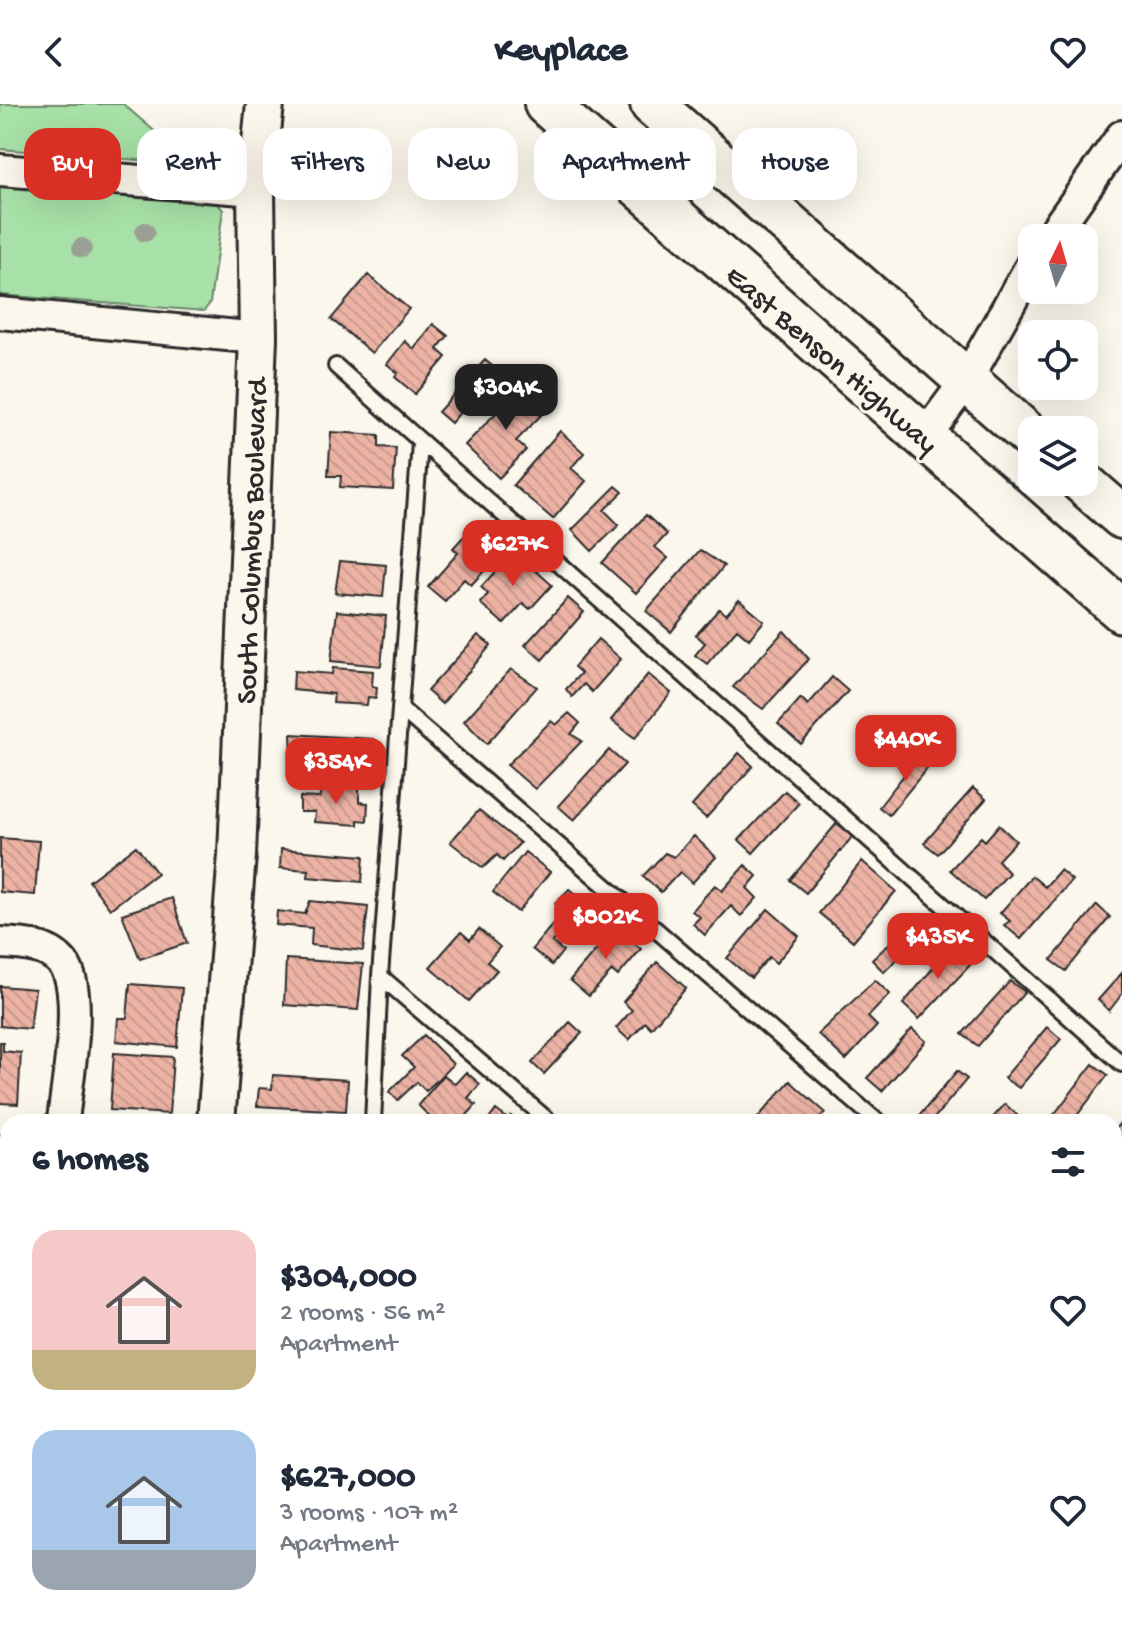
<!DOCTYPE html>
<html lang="en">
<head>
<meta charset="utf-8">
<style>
  body { margin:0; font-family:"Gochi Hand",sans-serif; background:#f6f6f7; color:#1f2937; height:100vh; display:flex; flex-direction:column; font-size:30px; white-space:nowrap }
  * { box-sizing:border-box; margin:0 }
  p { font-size:26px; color:#747a83 }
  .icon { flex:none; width:44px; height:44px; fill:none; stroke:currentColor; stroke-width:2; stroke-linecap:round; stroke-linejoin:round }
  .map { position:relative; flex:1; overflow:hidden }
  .side { position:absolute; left:0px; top:1010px; width:1122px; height:514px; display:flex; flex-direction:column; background:#fff; border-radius:24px 24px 0 0; box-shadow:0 8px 32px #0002 }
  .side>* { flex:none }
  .top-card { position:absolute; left:24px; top:24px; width:1074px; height:72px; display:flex; gap:16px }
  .needle { width:52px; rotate:5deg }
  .fabs { position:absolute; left:1018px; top:120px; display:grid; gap:16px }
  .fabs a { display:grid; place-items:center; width:80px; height:80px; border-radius:16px; background:#fff; box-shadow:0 8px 32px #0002; font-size:40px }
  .price { position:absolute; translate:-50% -68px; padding:0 18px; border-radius:16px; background:#d93025; color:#fff; font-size:26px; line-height:52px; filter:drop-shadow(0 2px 4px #0008) }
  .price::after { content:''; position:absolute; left:50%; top:48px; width:24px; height:18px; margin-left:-12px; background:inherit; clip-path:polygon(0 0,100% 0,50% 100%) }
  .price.selected { background:#222; color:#fff }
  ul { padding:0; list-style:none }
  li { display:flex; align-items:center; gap:24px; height:200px; padding:0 32px }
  li span { display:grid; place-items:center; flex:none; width:224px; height:160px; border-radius:24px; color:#555 }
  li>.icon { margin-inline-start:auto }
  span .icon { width:96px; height:96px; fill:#fffc; stroke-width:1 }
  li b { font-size:34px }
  h2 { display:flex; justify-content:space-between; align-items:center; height:96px; padding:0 32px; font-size:34px }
  .tag { padding:0 28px; border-radius:24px; background:#fff; box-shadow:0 8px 32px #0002; font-size:28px; line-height:72px }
  .tag.selected { background:#d93025; color:#fff }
  header { display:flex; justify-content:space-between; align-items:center; height:104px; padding:0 32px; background:#fff; font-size:36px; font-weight:800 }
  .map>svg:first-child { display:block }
</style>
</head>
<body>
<header><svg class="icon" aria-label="back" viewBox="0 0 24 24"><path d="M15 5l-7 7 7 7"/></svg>Keyplace<svg class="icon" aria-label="heart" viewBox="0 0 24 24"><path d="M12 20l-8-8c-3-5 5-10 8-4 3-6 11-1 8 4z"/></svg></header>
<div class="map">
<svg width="1122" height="1523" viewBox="0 0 1122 1523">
  <defs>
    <pattern id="building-back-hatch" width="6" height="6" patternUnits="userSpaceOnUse" patternTransform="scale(2)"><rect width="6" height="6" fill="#ecb3a5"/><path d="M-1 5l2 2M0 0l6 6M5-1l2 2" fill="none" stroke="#cb9a8e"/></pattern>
  </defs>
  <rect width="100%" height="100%" fill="#fbf7ec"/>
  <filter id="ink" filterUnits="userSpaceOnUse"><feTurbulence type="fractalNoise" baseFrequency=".0125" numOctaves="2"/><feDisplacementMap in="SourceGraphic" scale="16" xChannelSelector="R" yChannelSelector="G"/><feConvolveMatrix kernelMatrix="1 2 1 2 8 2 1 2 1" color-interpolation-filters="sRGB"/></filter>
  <g filter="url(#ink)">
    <path fill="#a7e1a7" stroke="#698669" stroke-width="2" d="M0 0H123L159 31 149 57 0 45Z
      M0 82 217 99 223 106 210 199 204 207 0 191Z"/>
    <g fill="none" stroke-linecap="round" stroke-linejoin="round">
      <path stroke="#6892a2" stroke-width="8" d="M0 1279 8 1261
        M0 1413 8 1417"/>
    </g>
    <path fill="url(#building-back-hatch)" stroke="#2b2b2b" stroke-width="2" d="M368 171 409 205 372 249 331 215Z
      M433 220 448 232 437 245 446 253 415 290 395 273 398 269 387 260 405 237 414 245Z
      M485 256 497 266 451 319 438 308Z
      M522 282 546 306 516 337 526 346 499 374 465 341Z
      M560 327 584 349 571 364 586 377 553 415 513 381Z
      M331 328 379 331V343L396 344 393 386 340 383 341 372H328Z
      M616 382 623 388 604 406 619 421 592 447 572 426Z
      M646 411 667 430 655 443 668 454 636 489 602 459Z
      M486 422 508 441 471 481 464 475 445 497 428 483 458 449 453 444 464 432 472 438Z
      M700 446 724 462 671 528 646 507Z
      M514 447 552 481 530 505 523 499 504 520 480 499 488 490 481 483Z
      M340 457 386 461 383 493 335 489Z
      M568 494 584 508 542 556 525 541Z
      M739 496 764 517 749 535 737 525 707 560 695 551 705 539 696 531 719 505 726 511Z
      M337 507 386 512 381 562 331 557Z
      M784 527 809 555 763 605 733 583Z
      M478 531 491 541 442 600 427 587Z
      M598 535 621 555 592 588 584 580 572 593 566 585 581 569 574 563Z
      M333 564 373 567 372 582 377 583 376 594 368 593 367 601 333 599 334 590 293 586 294 567 332 570Z
      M511 565 537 583 487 640 464 617Z
      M648 570 671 589 635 634 611 616Z
      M832 573 848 587 801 640 778 620 801 594 808 601Z
      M569 609 580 619 571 630 582 637 535 685 507 661 551 617 556 621Z
      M291 630 373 635 372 657 292 649Z
      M609 646 625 660 574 716 558 702Z
      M922 648 933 657 889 711 879 703Z
      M739 649 753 662 706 714 692 702Z
      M324 682 359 684V698L368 699 367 717 358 716V721L314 718 315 708H300V693L319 694Z
      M973 684 986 695 938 750 924 739Z
      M785 687 799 699 753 749 739 736Z
      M479 706 520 739 503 757 497 751 483 764 450 738Z
      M837 719 853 732 806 789 790 776Z
      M999 721 1016 737 998 756 1009 769 984 796 950 766 981 733 985 737Z
      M694 732 716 753 692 779 680 768 661 788 643 772 665 749 674 753Z
      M0 734 39 737 35 791 0 788Z
      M136 742 157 769 110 805 89 777Z
      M281 745 364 752 362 778 308 773 309 766 280 764Z
      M525 748 550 768 518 808 493 788Z
      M862 757 896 787 853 837 819 809Z
      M745 761 757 772 747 784 757 794 741 812 731 802 705 831 693 820 700 813 692 807 715 781 722 787Z
      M1060 766 1072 776 1021 835 1004 821 1010 817 1000 809 1032 772 1045 783Z
      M569 785 586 799 552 838 563 847 552 861 532 845 564 807 555 800Z
      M172 794 187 839 140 855 122 810Z
      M310 797 368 803 363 847 311 841 312 824 276 821 277 807 305 810Z
      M1097 801 1110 813 1066 867 1051 856Z
      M768 805 799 832 776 859 769 853 751 874 727 854Z
      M920 810 932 821 884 868 872 856Z
      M616 823 641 845 618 872 612 867 589 892 570 876Z
      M479 825 500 843 487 858 497 866 469 897 430 863 461 828 470 836Z
      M953 840 975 856 919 915 903 900Z
      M286 855 363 860 358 906 284 901Z
      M657 858 686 884 651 924 645 918 629 936 616 924 632 906 623 898Z
      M1122 869V890L1109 907 1098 896Z
      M875 876 890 890 868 913 877 922 846 956 818 930Z
      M1010 877 1025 888 978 942 962 930Z
      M130 880 182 884 177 943 116 937 118 914H127Z
      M0 882 35 885 30 925 0 922Z
      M570 918 582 929 544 970 532 959Z
      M1047 923 1061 935 1019 984 1004 974Z
      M912 925 926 937 882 987 867 974Z
      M424 931 453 960 426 987 417 978 398 996 389 988 414 963 402 952Z
      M0 938H3V947L21 949 18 1000 0 999Z
      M114 949 173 953 169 1010 110 1006Z
      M1093 960 1108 971 1072 1018H1061L1053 1012Z
      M957 967 967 975 931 1018 915 1017Z
      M466 968 480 980 468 994 476 1001 461 1018H424L429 1012 418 1001 444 971 455 980Z
      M273 971 348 976 346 1007 257 1002 259 984 272 985Z
      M790 977 825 1008 816 1018H754Z
      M1005 1000 1017 1011 1011 1018H989Z
      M496 1006 508 1015 511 1012 519 1018H487Z
      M1122 1017V1044L1114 1053V1026Z
      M0 1030H8V1061L0 1060Z
      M0 1099 8 1103V1130L0 1147Z
      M1122 1118V1161L1114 1170V1127Z
      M1114 1299 1122 1306V1341L1114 1350Z
      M1114 1449 1122 1456V1492L1114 1484Z
      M377 1516H427L420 1523H372Z
      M544 1516H580L575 1523H538Z"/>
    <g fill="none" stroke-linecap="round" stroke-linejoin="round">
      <g stroke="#2b2b2b" stroke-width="20">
        <path id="service" d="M336 262 1122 960
          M401 605 878 1018
          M380 872 550 1018
          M373 1018 380 872 420 339
          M1114 1222 1122 1229
          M1114 1506 1122 1513
          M463 1516 471 1523
          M802 1516 810 1523"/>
      </g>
      <g stroke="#2b2b2b" stroke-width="36">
        <path id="minor" d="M0 66 256 86
          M1050 134 1122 32
          M0 209 258 234
          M924 334 966 277 1032 160
          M0 839C22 840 48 841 63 859 86 888 66 981 63 1018
          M0 1219 8 1223"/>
      </g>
      <g stroke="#2b2b2b" stroke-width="42">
        <path id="tertiary" d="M216 1018 237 751 258 234 256 86 265 0
          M174 1523 175 1516"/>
      </g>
      <g stroke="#2b2b2b" stroke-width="48">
        <path id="secondary" d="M546 0 1122 507
          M652 0 1032 334
          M1082 378 1122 413"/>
      </g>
      <use href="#service" stroke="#fbf7ec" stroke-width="14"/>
      <use href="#minor" stroke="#fbf7ec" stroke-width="30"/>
      <use href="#tertiary" stroke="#fbf7ec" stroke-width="36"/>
      <use href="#secondary" stroke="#fbf7ec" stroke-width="42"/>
    </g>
    <g fill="#9aa093">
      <circle cx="145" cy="128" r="10"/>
      <circle cx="82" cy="144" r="10"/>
    </g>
  </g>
  <g text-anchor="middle" stroke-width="6" stroke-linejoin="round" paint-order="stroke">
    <g font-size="30" fill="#2b2b2b" stroke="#fbf7ec">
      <text transform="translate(833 254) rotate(41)" y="10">East Benson Highway</text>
      <text transform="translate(250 437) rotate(-88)" y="10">South Columbus Boulevard</text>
    </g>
  </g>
</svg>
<div class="fabs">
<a><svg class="needle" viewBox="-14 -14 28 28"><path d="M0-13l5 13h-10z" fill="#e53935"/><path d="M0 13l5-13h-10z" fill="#747a83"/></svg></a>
<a><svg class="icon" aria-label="locate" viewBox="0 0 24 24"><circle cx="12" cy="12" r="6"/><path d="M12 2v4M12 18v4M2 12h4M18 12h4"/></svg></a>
<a><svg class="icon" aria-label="layers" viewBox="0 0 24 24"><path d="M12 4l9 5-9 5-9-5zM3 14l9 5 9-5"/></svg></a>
</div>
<b class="price selected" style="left:506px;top:328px">$304K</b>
<b class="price" style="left:513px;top:484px">$627K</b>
<b class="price" style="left:906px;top:679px">$440K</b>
<b class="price" style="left:336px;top:702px">$354K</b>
<b class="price" style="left:606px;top:857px">$802K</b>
<b class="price" style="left:938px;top:877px">$435K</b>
<div class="top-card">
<a class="tag selected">Buy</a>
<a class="tag">Rent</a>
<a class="tag">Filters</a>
<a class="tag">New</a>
<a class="tag">Apartment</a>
<a class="tag">House</a>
</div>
<section class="side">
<h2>6 homes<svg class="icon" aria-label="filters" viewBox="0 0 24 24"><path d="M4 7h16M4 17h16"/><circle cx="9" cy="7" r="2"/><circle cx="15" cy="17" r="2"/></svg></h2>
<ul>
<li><span style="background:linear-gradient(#f6c9c9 75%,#c2b280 0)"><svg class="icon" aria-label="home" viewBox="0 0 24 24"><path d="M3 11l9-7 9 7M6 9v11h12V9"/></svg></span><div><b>$304,000</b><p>2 rooms · 56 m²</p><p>Apartment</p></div><svg class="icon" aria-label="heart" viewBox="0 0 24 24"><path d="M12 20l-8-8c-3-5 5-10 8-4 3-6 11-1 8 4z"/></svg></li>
<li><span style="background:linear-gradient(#a9c7e8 75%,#9aa5b1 0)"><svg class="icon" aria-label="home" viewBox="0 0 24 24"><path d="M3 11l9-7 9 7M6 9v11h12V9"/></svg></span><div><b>$627,000</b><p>3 rooms · 107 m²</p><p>Apartment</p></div><svg class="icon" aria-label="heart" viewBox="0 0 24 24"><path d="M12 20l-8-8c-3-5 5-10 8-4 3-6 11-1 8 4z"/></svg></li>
</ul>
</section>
</div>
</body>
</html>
